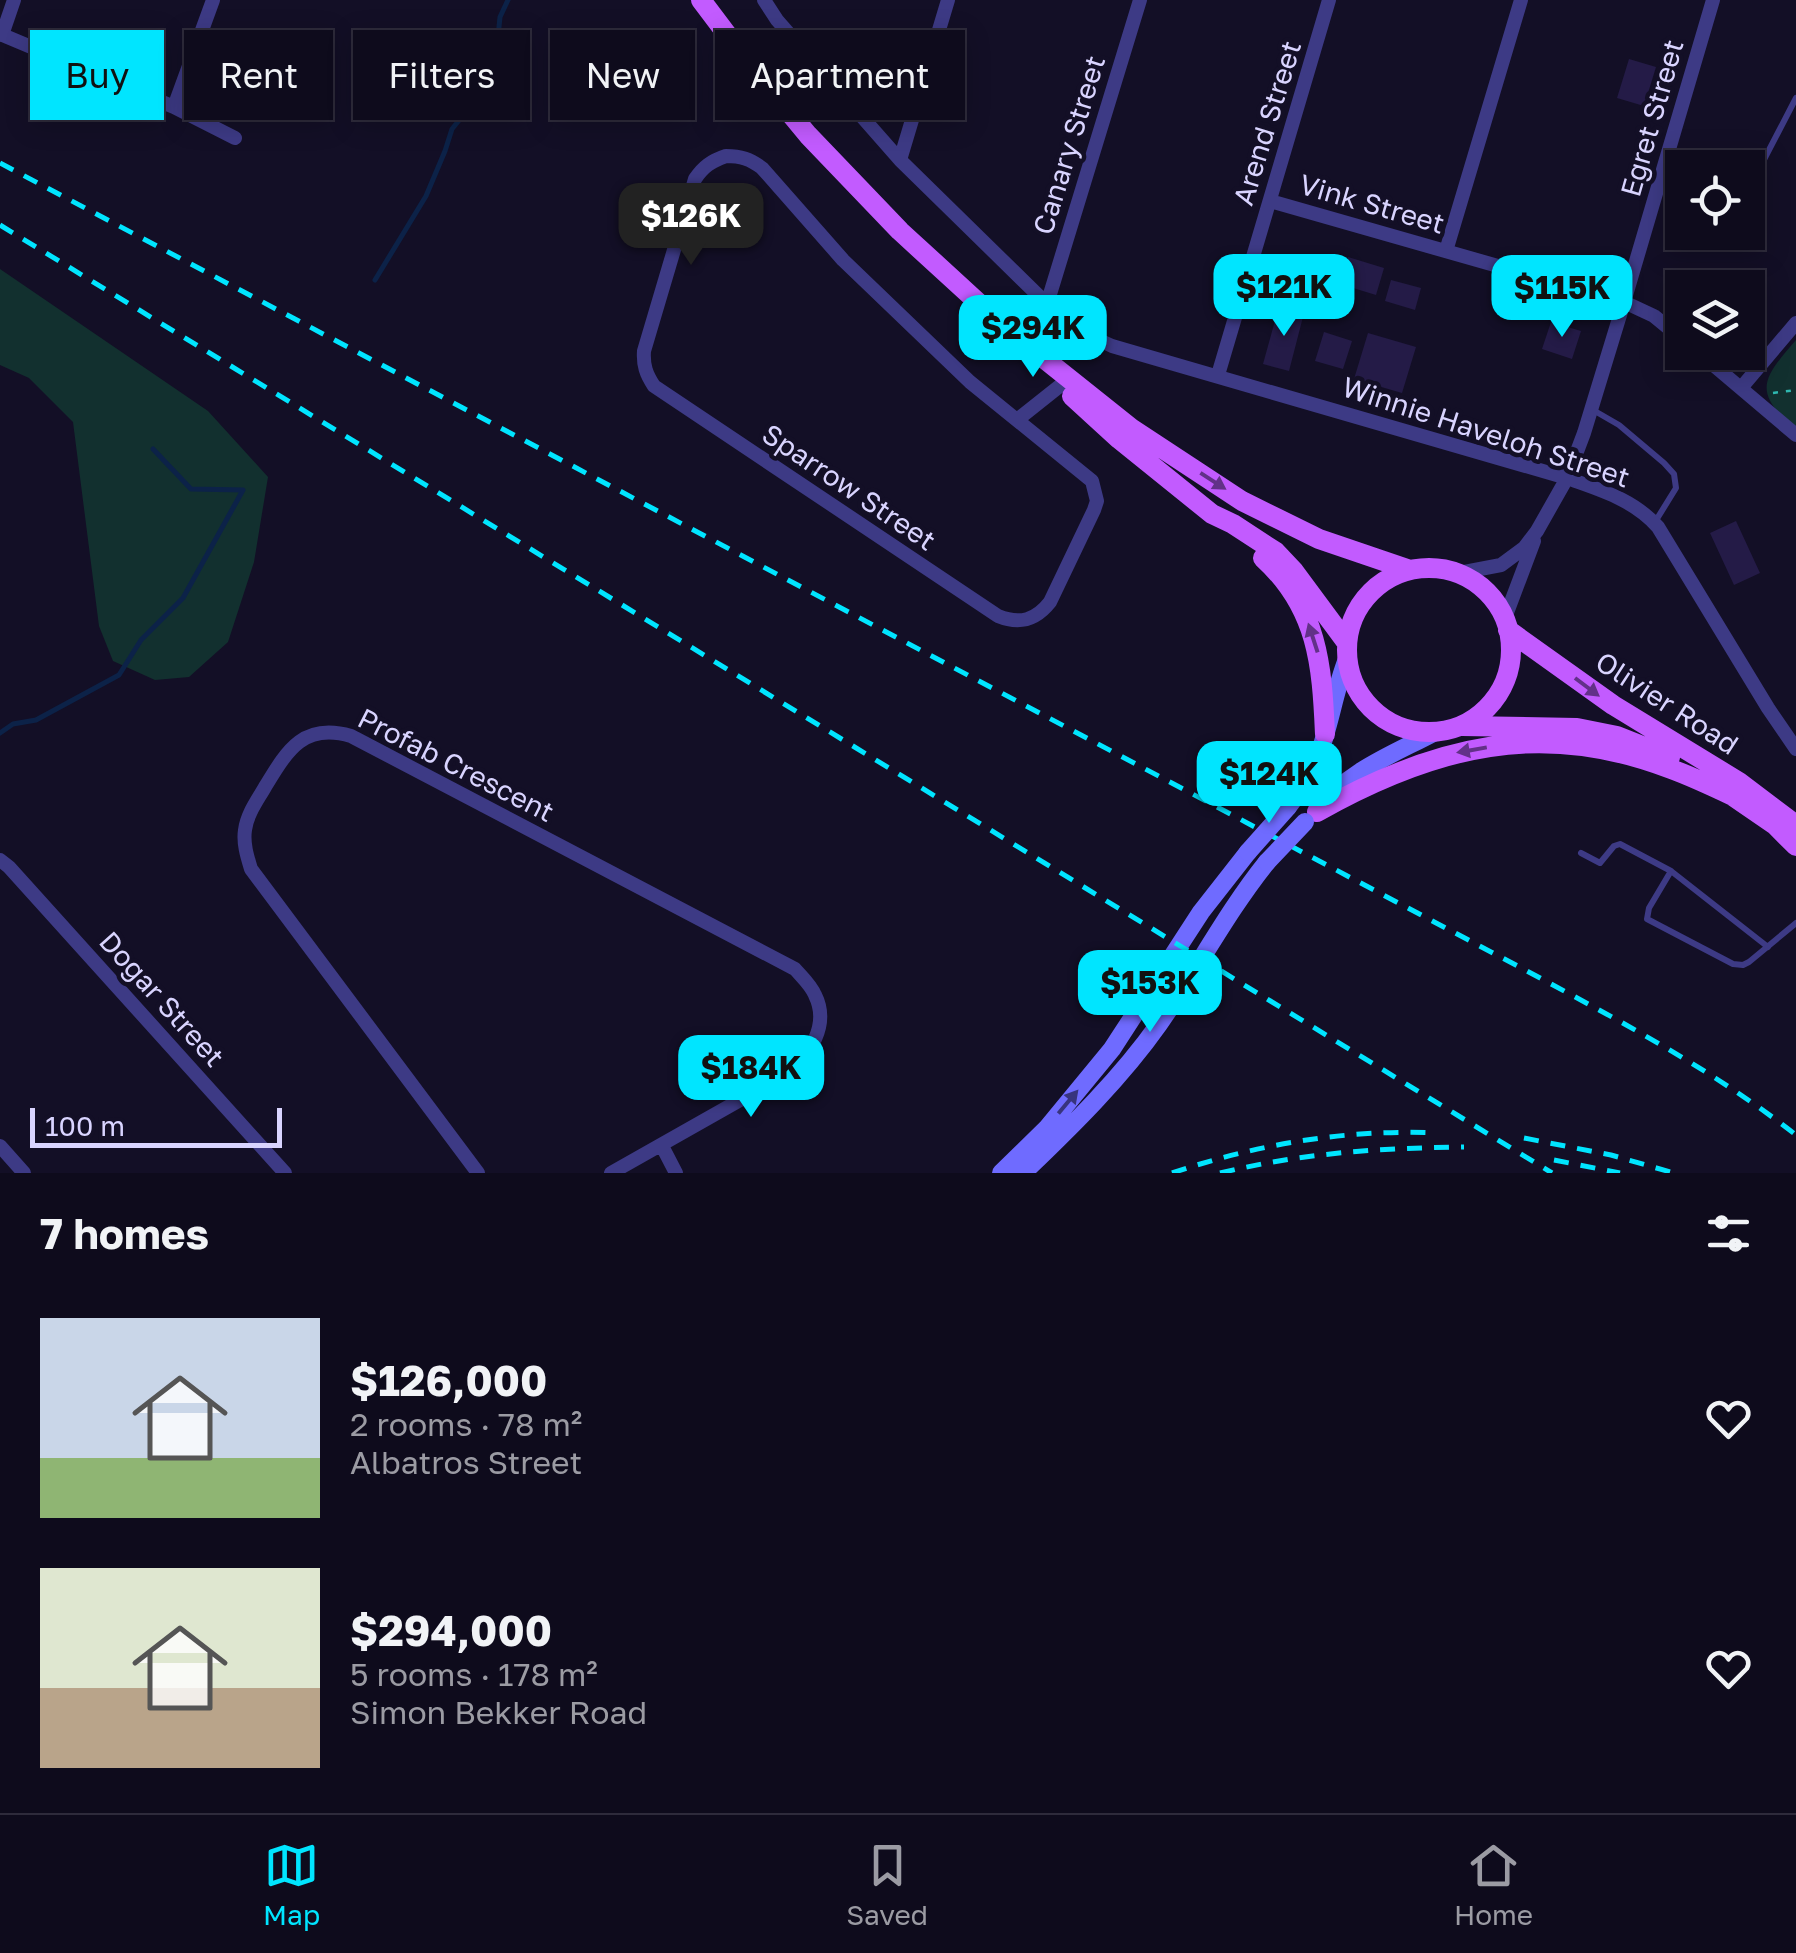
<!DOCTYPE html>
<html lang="en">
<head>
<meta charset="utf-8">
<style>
  body { margin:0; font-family:"Golos Text",sans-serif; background:#171425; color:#f1f3f6; height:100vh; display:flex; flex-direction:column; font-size:38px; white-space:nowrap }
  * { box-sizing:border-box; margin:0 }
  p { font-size:32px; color:#9b9ba3 }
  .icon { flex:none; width:55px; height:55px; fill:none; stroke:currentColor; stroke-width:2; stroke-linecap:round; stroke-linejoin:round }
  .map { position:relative; height:1173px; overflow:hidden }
  .panel { display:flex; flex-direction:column; background:#0e0b1c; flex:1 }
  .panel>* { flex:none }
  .top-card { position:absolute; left:30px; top:30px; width:1000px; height:90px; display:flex; gap:20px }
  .buttons { position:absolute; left:1665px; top:150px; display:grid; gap:20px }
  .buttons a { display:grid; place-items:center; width:100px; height:100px; border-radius:0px; background:#0e0b1c; box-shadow:0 5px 25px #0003,0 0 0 2px #2e2b3b; font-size:50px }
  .scale { position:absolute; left:30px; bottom:25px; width:252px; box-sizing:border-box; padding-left:10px; border:5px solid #d9d4ff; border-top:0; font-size:28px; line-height:35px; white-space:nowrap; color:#d9d4ff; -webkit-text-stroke:8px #130f26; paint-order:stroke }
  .price { position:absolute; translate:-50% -85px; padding:0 22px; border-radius:20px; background:#00e5ff; color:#111; font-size:32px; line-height:65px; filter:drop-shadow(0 2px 5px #0008) }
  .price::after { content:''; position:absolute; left:50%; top:60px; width:30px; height:22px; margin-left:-15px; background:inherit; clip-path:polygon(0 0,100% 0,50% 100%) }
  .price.on { background:#222; color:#fff }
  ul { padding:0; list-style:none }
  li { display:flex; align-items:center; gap:30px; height:250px; padding:0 40px }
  li span { display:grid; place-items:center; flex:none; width:280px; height:200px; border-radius:0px; color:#555 }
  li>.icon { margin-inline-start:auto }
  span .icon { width:120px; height:120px; fill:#fffc; stroke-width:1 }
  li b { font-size:42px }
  h2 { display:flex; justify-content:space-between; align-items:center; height:120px; padding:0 40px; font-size:42px }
  .chip { padding:0 35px; border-radius:0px; background:#0e0b1c; box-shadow:0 5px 25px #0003,0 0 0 2px #2e2b3b; font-size:35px; line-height:90px }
  .chip.on { background:#00e5ff; color:#111 }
  .tabs { display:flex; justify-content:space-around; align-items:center; height:140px; border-top:2px solid #2e2b3b; background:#0e0b1c; font-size:28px; color:#9b9ba3 }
  .tabs a { display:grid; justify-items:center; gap:5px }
  .tabs .on { color:#00e5ff }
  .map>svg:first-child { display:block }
</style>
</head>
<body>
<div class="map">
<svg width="1796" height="1173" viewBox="0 0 1796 1173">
  <rect width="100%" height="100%" fill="#130f26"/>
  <path fill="#12302f" d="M0 269 208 411 268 477 254 562 228 642 189 677 155 680 113 661 99 626 73 422 29 378 0 365Z
    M1796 340V429C1752 392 1762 379 1796 340Z"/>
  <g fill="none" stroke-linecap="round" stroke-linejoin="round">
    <path stroke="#0c2248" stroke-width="5" d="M375 280 426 196 445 151 452 129 469 108 484 82 496 57 500 17 508 0
      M0 733 13 724 36 720 119 675 141 640 183 598 243 490 191 489 153 449"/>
  </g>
  <path fill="#241b47" d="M1629 59 1656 67 1644 106 1617 98Z
    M1348 257 1384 268 1376 295 1340 284Z
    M1391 280 1421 288 1415 310 1385 301Z
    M1279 306 1304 313 1289 371 1263 364Z
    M1551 322 1581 331 1572 359 1542 349Z
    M1324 332 1352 341 1343 369 1315 361Z
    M1368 333 1416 347 1402 393 1354 379Z
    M1736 521 1760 573 1734 585 1710 533Z"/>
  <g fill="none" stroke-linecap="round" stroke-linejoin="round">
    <path stroke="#2fb8b0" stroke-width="2.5" stroke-dasharray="5 8" stroke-linecap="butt" d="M1773 393 1796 390"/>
    <path stroke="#3d3a85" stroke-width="6" d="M1664 171 1682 177
      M1748 187 1756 175 1796 98
      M1593 410 1619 425 1664 463 1674 474 1676 488 1655 522
      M1581 853 1600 863 1614 846 1620 844 1671 871 1649 908 1647 919 1733 964 1743 965 1749 962 1796 923
      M1671 871 1768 947"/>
    <path stroke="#3d3a85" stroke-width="14" d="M764 0 777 20 900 160 1047 304 1086 334 1112 346 1567 478C1600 490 1633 499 1658 527L1768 708 1796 749
      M0 34 174 107 235 138
      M2 35 14 0
      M174 107 213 0
      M726 156C741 156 750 159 762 168L843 260 970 382 1092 481 1097 501 1094 510 1050 602C1036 620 1020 625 998 616L654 386C646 374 643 365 644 351L695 179C703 167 711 161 726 156Z
      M900 160 948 0
      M1270 201 1624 302 1654 316 1682 339
      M1446 251 1521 0
      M1047 304 1140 0
      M1698 352 1796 435
      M1218 375 1329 0
      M1741 388 1796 323
      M1017 420 1061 385 1073 380
      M1459 573 1501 565 1524 548 1537 531 1567 478 1584 433 1624 302 1713 0
      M1505 618 1534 541
      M0 860 9 867 285 1173
      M0 1146 24 1173
      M662 1146 676 1173
      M478 1173 251 869C247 856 243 843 245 830 247 814 257 801 265 787 287 751 303 722 351 736L795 969C802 977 811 985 815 995 830 1025 810 1054 788 1073L611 1173"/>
    <path stroke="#6f6bff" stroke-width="18" d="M1288 807C1300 792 1310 777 1317 759 1330 727 1334 692 1347 659
      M1320 808C1347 771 1396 753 1435 732
      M1001 1173 1047 1128 1112 1049 1201 912 1248 852
      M1023 1173C1071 1127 1121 1078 1159 1024 1197 970 1226 913 1267 862"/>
    <path stroke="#c25bff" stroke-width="20" d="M701 0 747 61 808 135 900 231 1007 329 1131 428 1242 501 1319 539 1410 570
      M1072 396 1119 439 1212 514 1233 524 1276 552 1293 570 1347 643
      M1263 558C1318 608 1322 665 1325 734
      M1347 650a82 82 0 1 1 164 0a82 82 0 1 1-164 0Z
      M1508 630 1613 705 1739 782 1796 825
      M1462 726 1577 728 1617 736 1670 757
      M1724 790 1775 825 1796 846
      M1317 812C1434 746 1542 719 1671 769 1693 777 1714 787 1735 797"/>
    <path stroke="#00e5ff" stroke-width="5" stroke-dasharray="15 12" stroke-linecap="butt" d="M0 163 1527 971C1620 1021 1713 1070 1796 1135
      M0 225 1552 1173
      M1524 1138 1611 1155 1674 1173
      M1554 1160 1620 1173
      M1172 1173C1258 1144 1346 1129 1437 1133
      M1220 1173C1303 1153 1378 1148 1464 1147"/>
    <path stroke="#6f6bff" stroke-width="18" d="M1248 852 1288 807
      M1267 862 1305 822"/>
  </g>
  <defs><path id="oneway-solid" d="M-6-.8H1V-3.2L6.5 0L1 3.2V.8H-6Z" transform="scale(2.5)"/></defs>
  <g fill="#623188">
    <use href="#oneway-solid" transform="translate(1213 481) rotate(33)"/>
    <use href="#oneway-solid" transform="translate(1313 638) rotate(-108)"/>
    <use href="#oneway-solid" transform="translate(1587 687) rotate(37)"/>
    <use href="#oneway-solid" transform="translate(1472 750) rotate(170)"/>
  </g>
  <use fill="#38347d" href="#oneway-solid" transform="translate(1068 1102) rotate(-50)"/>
  <g text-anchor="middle" stroke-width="9" stroke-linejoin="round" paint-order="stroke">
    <g font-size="28" fill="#d9d4ff" stroke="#130f26">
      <text transform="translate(1652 118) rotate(-74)" y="10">Egret Street</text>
      <text transform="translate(1267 123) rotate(-73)" y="10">Arend Street</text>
      <text transform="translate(1069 145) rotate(-73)" y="10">Canary Street</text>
      <text transform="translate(1372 204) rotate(16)" y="10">Vink Street</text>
      <text transform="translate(1486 432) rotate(18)" y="10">Winnie Haveloh Street</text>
      <text transform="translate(849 487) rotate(34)" y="10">Sparrow Street</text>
      <text transform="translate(1667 703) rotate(33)" y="10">Olivier Road</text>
      <text transform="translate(456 765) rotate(27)" y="10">Profab Crescent</text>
      <text transform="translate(162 999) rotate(48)" y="10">Dogar Street</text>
    </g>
  </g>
</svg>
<div class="buttons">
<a><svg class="icon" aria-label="locate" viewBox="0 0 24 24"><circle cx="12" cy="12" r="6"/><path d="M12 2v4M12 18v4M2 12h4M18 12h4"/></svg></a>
<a><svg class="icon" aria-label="layers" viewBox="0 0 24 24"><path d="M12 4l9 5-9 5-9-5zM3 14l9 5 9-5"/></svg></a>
</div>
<div class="scale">100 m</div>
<b class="price on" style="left:691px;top:268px">$126K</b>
<b class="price" style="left:1284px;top:339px">$121K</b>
<b class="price" style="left:1562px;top:340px">$115K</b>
<b class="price" style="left:1033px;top:380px">$294K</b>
<b class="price" style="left:1269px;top:826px">$124K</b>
<b class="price" style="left:1150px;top:1035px">$153K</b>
<b class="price" style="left:751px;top:1120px">$184K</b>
<div class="top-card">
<a class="chip on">Buy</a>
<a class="chip">Rent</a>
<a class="chip">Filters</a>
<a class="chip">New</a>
<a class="chip">Apartment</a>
</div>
</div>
<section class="panel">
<h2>7 homes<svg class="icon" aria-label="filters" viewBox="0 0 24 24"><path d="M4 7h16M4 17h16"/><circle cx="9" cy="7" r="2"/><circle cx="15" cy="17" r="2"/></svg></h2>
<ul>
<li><span style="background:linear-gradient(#c9d6e8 70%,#8fb573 0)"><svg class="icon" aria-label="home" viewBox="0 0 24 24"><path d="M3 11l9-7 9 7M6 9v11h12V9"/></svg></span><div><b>$126,000</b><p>2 rooms · 78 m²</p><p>Albatros Street</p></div><svg class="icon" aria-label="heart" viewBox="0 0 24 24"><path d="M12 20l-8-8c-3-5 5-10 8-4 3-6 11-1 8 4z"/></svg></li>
<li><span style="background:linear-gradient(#dfe7d0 60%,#b9a48a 0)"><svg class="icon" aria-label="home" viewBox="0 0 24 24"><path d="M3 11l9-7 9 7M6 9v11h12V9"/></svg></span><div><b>$294,000</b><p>5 rooms · 178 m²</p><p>Simon Bekker Road</p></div><svg class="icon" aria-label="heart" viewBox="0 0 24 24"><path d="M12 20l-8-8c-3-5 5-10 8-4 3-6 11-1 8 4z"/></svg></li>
</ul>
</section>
<nav class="tabs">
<a class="on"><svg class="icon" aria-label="map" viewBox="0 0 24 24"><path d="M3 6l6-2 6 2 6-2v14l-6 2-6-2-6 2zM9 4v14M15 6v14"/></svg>Map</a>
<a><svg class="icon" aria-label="saved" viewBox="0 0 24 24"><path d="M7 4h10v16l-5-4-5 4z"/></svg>Saved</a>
<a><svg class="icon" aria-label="home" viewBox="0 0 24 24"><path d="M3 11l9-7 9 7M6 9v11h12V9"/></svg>Home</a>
</nav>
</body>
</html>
